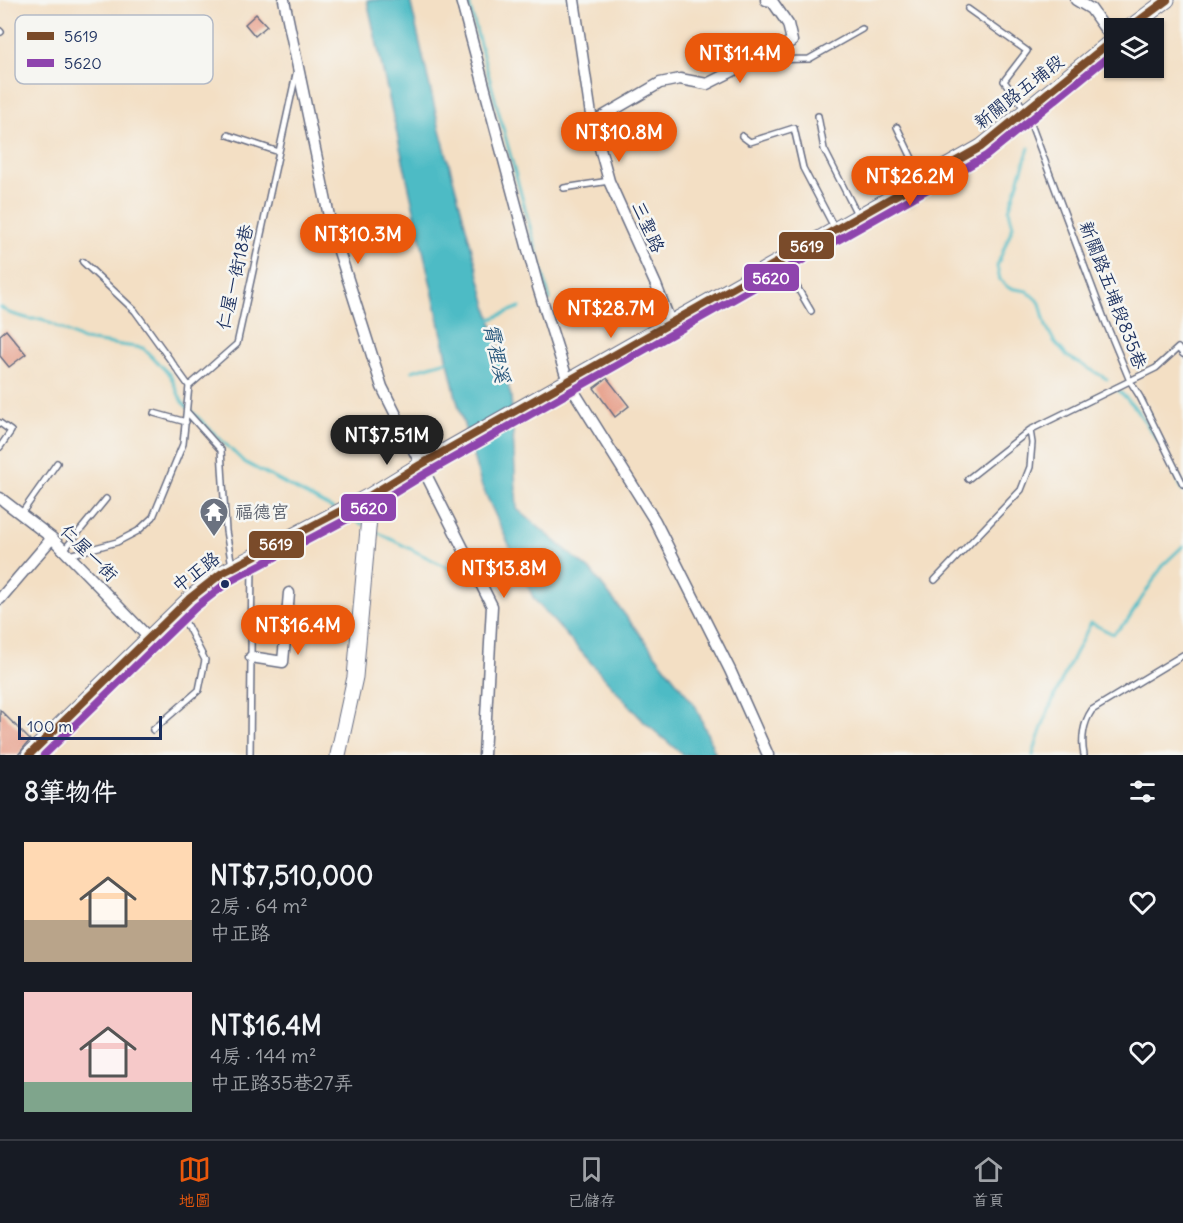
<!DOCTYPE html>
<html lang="zh-TW">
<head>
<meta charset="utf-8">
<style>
  body { margin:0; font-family:Delius,"LXGW WenKai TC",sans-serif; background:#242831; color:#f1f3f6; height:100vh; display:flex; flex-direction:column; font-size:22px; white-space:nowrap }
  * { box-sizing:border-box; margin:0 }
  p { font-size:20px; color:#9ea1a6 }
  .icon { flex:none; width:33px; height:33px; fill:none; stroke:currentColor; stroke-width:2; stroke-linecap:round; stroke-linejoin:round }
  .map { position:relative; height:755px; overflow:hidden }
  .details { display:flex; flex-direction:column; background:#171b24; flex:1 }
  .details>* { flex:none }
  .buttons { position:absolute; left:1104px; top:18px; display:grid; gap:12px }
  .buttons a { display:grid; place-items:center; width:60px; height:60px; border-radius:0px; background:#171b24; box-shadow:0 2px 4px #0004; font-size:30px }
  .scale { position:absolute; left:18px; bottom:15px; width:144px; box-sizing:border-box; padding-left:6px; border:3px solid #1b2f5e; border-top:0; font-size:16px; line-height:21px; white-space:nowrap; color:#1b2f5e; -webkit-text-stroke:4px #f6f6f2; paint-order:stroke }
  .price { position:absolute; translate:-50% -51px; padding:0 14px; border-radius:21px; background:#ea580c; color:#fff; font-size:20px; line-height:39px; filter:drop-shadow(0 2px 3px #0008) }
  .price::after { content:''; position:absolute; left:50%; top:36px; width:18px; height:14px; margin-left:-9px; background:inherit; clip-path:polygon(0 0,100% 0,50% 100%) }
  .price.selected { background:#222; color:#fff }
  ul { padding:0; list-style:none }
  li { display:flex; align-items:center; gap:18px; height:150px; padding:0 24px }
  li span { display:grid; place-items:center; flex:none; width:168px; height:120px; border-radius:0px; color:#555 }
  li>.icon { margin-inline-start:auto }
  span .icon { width:72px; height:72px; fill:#fffc; stroke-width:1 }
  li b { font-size:26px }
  h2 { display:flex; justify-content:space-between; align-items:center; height:72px; padding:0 24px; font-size:26px }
  .tab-bar { display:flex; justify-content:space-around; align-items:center; height:84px; border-top:2px solid #363941; background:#171b24; font-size:16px; color:#9ea1a6 }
  .tab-bar a { display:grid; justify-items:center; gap:3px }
  .tab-bar .selected { color:#ea580c }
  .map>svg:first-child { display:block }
</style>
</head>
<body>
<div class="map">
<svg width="1183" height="755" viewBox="0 0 1183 755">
  <rect width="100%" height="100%" fill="#f6f6f2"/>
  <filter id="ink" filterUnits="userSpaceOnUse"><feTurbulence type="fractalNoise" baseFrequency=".0167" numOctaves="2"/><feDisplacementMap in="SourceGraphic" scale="12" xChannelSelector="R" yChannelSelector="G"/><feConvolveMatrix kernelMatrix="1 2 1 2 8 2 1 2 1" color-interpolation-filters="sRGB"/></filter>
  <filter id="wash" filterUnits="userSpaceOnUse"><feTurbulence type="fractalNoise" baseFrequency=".008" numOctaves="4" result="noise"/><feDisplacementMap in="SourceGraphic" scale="24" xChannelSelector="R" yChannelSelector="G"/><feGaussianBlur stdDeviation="1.35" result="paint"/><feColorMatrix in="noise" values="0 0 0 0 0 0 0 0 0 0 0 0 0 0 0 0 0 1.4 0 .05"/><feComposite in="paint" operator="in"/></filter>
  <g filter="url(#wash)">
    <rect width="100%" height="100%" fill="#f3dfc4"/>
    <path fill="#4dbbc5" stroke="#347592" stroke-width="1.5" d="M367 0H410L438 122 511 396 517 509 592 572 696 707 716 755H683L643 721 534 599 481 484 456 397Z"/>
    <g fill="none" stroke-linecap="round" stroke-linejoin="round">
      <path stroke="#4dbbc5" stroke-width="3" d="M468 0 550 300
        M1029 148 1009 210 1013 226 997 266 1000 280 1009 288 1027 291 1040 303 1046 326 1054 341 1067 356 1107 379
        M0 307 9 313 30 319H42L83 340 143 348 170 375 182 402 244 462 333 509
        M489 320 520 307
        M412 371 451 360
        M1117 389 1133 405 1159 442
        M1176 475 1183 491
        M344 515 362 524
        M373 530 462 575 514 547
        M1033 755C1046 709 1068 665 1091 623L1113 634 1127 621 1164 564 1183 546"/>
    </g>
    <g id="blocks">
      <path fill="#e69b86" d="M256 14 267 26 255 36 245 24Z
        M6 330 26 354 9 367 0 356V335Z
        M607 378 629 406 615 417 594 388Z
        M0 710 30 740 18 755H0Z"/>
    </g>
  </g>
  <g filter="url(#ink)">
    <use href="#blocks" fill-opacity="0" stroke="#676d82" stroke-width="1.5"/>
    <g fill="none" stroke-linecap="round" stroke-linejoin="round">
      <g stroke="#676d82" stroke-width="8">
        <path id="lane" d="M968 9 1027 51 1004 81 1026 111 1105 321 1130 381 1140 397 1183 484
          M0 31 1 32
          M758 60 809 59 862 29
          M818 116 824 149 858 216
          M897 127 922 179
          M228 135 279 152
          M742 136 750 142 794 128 803 168 835 229
          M564 188 609 181
          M83 262 135 311 189 386
          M783 263 811 311
          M187 412 221 450 226 531 232 566
          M154 413 186 422
          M0 423 11 431 0 447
          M968 479 1030 430 1156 368 1178 348 1183 354
          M21 514 57 463
          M64 550 106 499
          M69 555 117 542 138 531 153 517 183 444 189 386 237 344 296 74
          M935 580 1021 490 1030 467 1032 443 1030 430
          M153 730 199 690 205 660 179 610
          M250 755 252 559
          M1084 755C1081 740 1083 723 1092 710L1183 655"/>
      </g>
      <g stroke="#676d82" stroke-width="13">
        <path id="street" d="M284 0 331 226 382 387 492 606 484 755
          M461 0 538 287 568 382 655 521 730 670 768 755
          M574 0 591 115 609 181 656 285 671 324
          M1076 0 1091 9 1113 40
          M593 122 660 83 680 79 707 84 792 41 788 24 772 1 766 0
          M0 498 52 538 149 638
          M0 599 52 538
          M251 657 283 662 289 593"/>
      </g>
      <g stroke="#676d82" stroke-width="17">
        <path id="secondary" d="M1129 28 1167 0
          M29 755 189 599 222 573 371 495 420 465 981 147 1114 39
          M338 755 355 677 371 495"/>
      </g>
      <use href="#lane" stroke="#fff" stroke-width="5"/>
      <use href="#street" stroke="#fff" stroke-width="10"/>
      <use href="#secondary" stroke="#fff" stroke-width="15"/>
      <g stroke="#f6f6f2" stroke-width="12">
        <path id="bus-1" d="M1129 28 1167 0
          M29 755 189 599 222 573 371 495 420 465 981 147 1114 39"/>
      </g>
      <g stroke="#f6f6f2" stroke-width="12">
        <path id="bus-2" d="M44 755 196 607 228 582 376 504 425 474 986 156 1114 52"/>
      </g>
      <use href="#bus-1" stroke="#7a4b2a" stroke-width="8"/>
      <use href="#bus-2" stroke="#8e44ad" stroke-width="8"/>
    </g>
  </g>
  <defs>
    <g id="temple-pin" transform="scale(1.5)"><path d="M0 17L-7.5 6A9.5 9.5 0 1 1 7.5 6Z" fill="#6b7280" stroke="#f6f6f2"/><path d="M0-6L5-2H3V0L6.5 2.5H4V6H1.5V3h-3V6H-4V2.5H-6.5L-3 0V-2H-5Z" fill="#fff"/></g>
  </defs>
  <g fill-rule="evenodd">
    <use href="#temple-pin" x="214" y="512"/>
  </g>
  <circle fill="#1b2f5e" stroke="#f6f6f2" stroke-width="2" cx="225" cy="584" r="5"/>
  <g text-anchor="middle" stroke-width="5" stroke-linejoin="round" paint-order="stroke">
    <g font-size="18" fill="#1b2f5e" stroke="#f6f6f2">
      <text transform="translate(1019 92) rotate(-38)" y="6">新關路五埔段</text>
      <text transform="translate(648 227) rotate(66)" y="6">三聖路</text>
      <text transform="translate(235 277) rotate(-77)" y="6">仁屋一街18巷</text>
      <text transform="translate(1113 295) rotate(69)" y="6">新關路五埔段835巷</text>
      <text transform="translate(89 553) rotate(45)" y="6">仁屋一街</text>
      <text transform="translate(196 572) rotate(-37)" y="6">中正路</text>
    </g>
    <g font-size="18" fill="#5b616d" stroke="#f6f6f2" text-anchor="start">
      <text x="235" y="518">福德宮</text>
    </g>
    <g font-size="20" font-style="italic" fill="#2a597d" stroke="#f6f6f2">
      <text transform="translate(497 353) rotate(78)" y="7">霄裡溪</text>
    </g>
  </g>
  <rect x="15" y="15" width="198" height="69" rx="9" fill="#f6f6f2" stroke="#b4bac6" stroke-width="1.5"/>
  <rect x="27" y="32" width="27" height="8" fill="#7a4b2a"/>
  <rect x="27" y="59" width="27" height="8" fill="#8e44ad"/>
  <g font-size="16" fill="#1b2f5e">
    <text x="64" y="42">5619</text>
    <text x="64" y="69">5620</text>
  </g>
  <g stroke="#f6f6f2" stroke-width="2">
    <rect x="778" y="231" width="57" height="29" rx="6" fill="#7a4b2a"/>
    <rect x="743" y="263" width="57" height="29" rx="6" fill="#8e44ad"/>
    <rect x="340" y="493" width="57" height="29" rx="6" fill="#8e44ad"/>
    <rect x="248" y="530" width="57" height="29" rx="6" fill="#7a4b2a"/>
  </g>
  <g font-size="16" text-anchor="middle" font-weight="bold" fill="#fff">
    <text x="807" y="252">5619</text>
    <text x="771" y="284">5620</text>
    <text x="369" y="514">5620</text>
    <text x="276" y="550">5619</text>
  </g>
</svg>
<div class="buttons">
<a><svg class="icon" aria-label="layers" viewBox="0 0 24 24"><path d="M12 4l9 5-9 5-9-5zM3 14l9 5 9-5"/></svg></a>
</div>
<div class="scale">100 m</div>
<b class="price" style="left:740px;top:84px">NT$11.4M</b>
<b class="price" style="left:619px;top:163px">NT$10.8M</b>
<b class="price" style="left:910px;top:207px">NT$26.2M</b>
<b class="price" style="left:358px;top:265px">NT$10.3M</b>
<b class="price" style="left:611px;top:339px">NT$28.7M</b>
<b class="price selected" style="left:387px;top:466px">NT$7.51M</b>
<b class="price" style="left:504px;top:599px">NT$13.8M</b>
<b class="price" style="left:298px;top:656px">NT$16.4M</b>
</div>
<section class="details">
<h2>8筆物件<svg class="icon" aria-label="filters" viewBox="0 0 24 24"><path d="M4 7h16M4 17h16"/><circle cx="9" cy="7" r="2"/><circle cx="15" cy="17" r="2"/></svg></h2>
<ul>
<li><span style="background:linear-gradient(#ffd9b3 65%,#b9a48a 0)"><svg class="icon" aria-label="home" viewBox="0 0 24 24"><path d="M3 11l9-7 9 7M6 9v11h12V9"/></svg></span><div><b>NT$7,510,000</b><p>2房 · 64 m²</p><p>中正路</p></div><svg class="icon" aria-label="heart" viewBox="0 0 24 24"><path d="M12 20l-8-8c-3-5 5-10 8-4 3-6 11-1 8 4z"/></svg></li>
<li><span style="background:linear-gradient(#f6c9c9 75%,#7fa58c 0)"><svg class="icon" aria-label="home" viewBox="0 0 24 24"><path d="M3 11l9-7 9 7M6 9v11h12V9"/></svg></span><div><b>NT$16.4M</b><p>4房 · 144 m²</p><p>中正路35巷27弄</p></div><svg class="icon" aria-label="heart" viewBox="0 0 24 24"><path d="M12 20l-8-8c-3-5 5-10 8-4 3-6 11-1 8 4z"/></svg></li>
</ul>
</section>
<nav class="tab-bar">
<a class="selected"><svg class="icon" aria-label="map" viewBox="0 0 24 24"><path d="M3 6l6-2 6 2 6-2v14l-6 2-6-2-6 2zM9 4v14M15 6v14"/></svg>地圖</a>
<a><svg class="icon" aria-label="saved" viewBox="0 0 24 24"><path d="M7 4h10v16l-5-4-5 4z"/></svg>已儲存</a>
<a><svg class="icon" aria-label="home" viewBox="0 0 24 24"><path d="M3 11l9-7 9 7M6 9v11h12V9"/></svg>首頁</a>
</nav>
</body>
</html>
